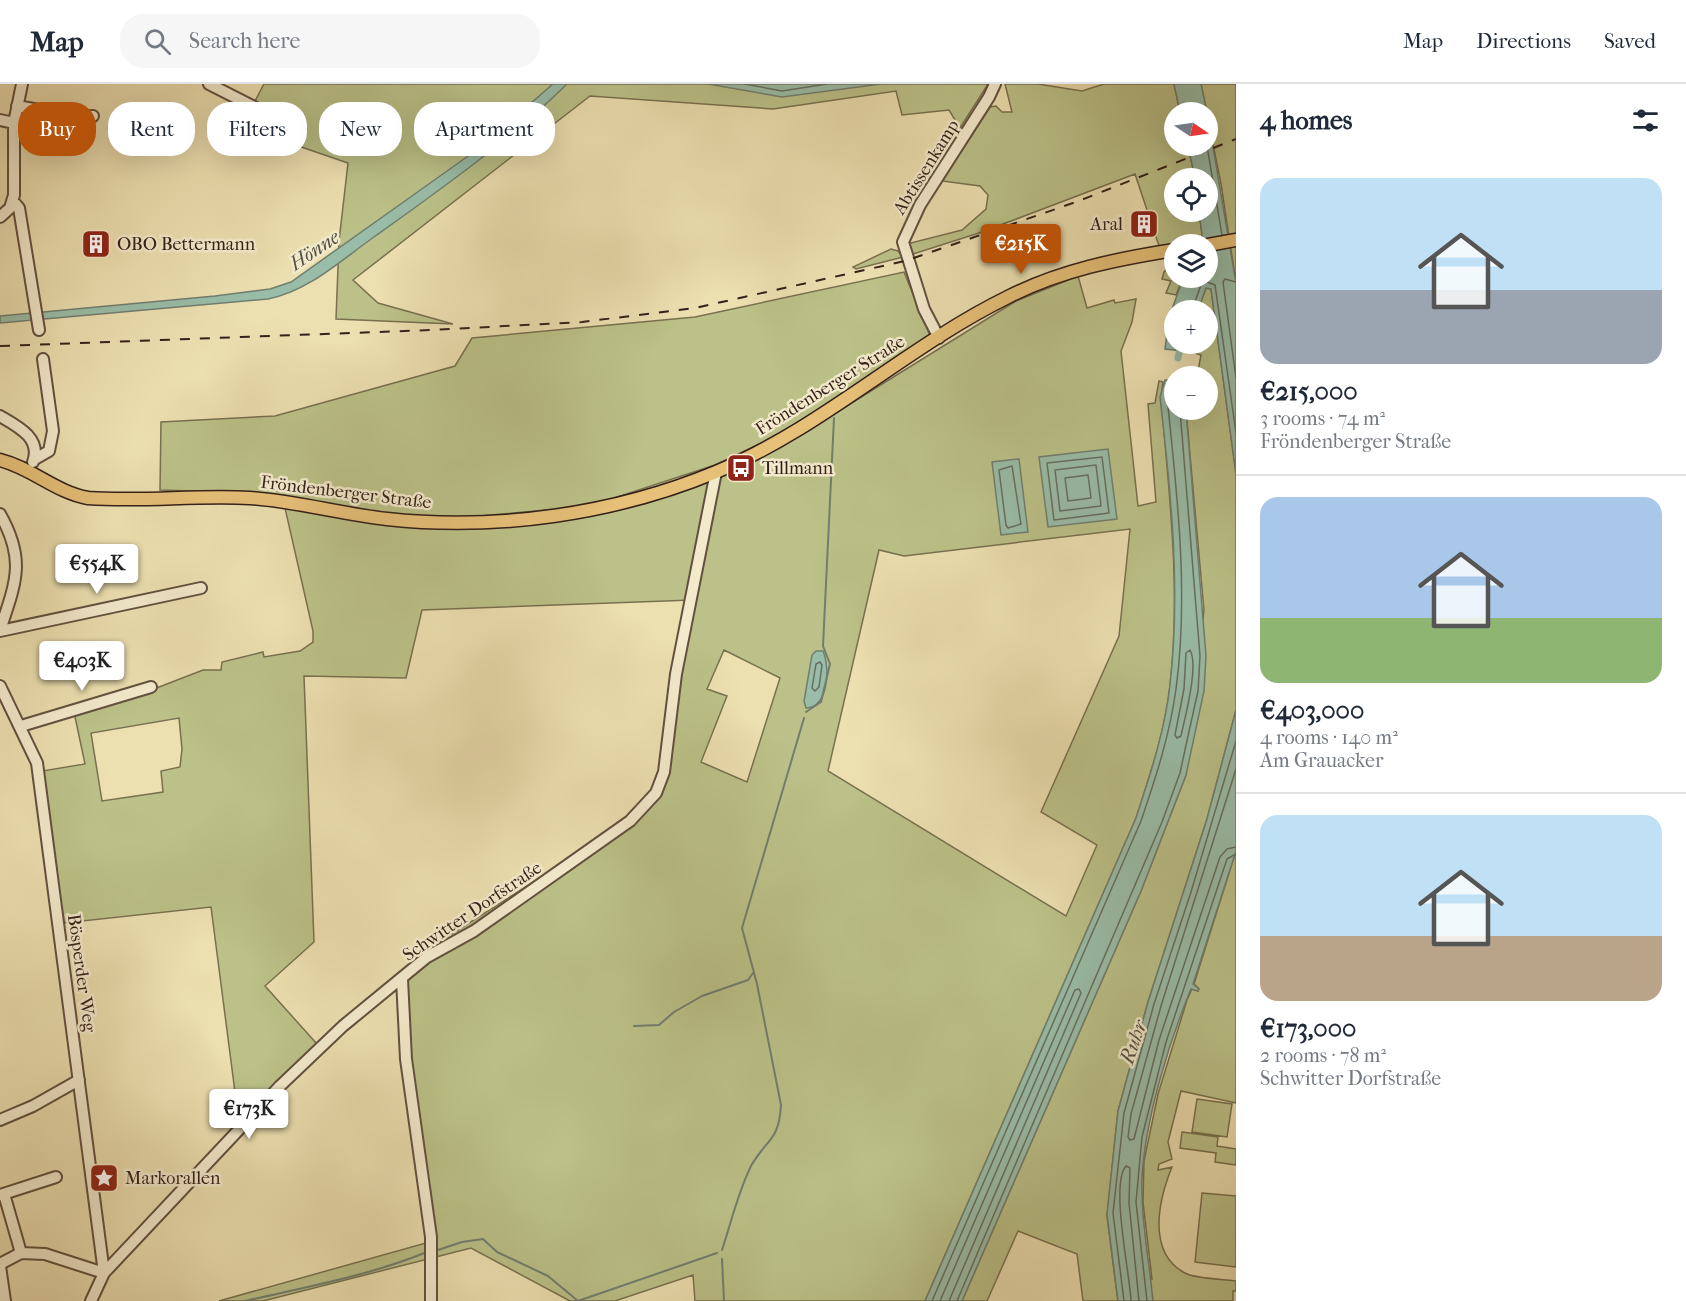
<!DOCTYPE html>
<html lang="en">
<head>
<meta charset="utf-8">
<style>
  body { margin:0; font-family:"IM FELL French Canon",serif; background:#f6f6f7; color:#1f2937; height:100vh; display:flex; flex-direction:column; font-size:22px; white-space:nowrap }
  * { box-sizing:border-box; margin:0 }
  p { font-size:20px; color:#747a83 }
  .icon { flex:none; width:33px; height:33px; fill:none; stroke:currentColor; stroke-width:2; stroke-linecap:round; stroke-linejoin:round }
  .map { position:relative; flex:1; overflow:hidden }
  .side { display:flex; flex-direction:column; background:#fff; width:450px }
  .side>* { flex:none }
  .banner { position:absolute; left:18px; top:18px; width:570px; height:54px; display:flex; gap:12px }
  .needle { width:39px; rotate:103deg }
  .buttons { position:absolute; left:1164px; top:18px; display:grid; gap:12px }
  .buttons a { display:grid; place-items:center; width:54px; height:54px; border-radius:50%; background:#fff; box-shadow:0 6px 24px #0002; font-size:30px }
  .price { position:absolute; translate:-50% -51px; padding:0 14px; border-radius:6px; background:#fff; color:#222; font-size:20px; line-height:39px; filter:drop-shadow(0 2px 3px #0008) }
  .price::after { content:''; position:absolute; left:50%; top:36px; width:18px; height:14px; margin-left:-9px; background:inherit; clip-path:polygon(0 0,100% 0,50% 100%) }
  .price.on { background:#b45309; color:#fff }
  ul { padding:0; list-style:none }
  li { display:grid; align-content:center; gap:12px; height:318px; padding:0 24px }
  li+li { border-top:2px solid #e0e1e3 }
  li span { display:grid; place-items:center; height:186px; border-radius:18px; color:#555 }
  li>.icon { margin-inline-start:auto }
  span .icon { width:108px; height:108px; fill:#fffc; stroke-width:1 }
  li b { font-size:26px }
  h2 { display:flex; justify-content:space-between; align-items:center; height:72px; padding:0 24px; font-size:26px }
  .chip { padding:0 21px; border-radius:24px; background:#fff; box-shadow:0 6px 24px #0002; font-size:21px; line-height:54px }
  .chip.on { background:#b45309; color:#fff }
  header { display:flex; align-items:center; gap:36px; box-sizing:border-box; height:84px; padding:0 30px; background:#fff; border-bottom:2px solid #e0e1e3 }
  header strong { font-size:28px }
  nav { display:flex; gap:33px; margin-inline-start:auto; font-size:21px }
  .search { width:420px; height:54px; background:#f6f6f7; display:flex; align-items:center; gap:15px; box-sizing:border-box; padding:0 21px; border-radius:24px; color:#747a83; font-size:22px }
  main { display:flex; flex:1; min-height:0 }
  .map>svg:first-child { display:block }
</style>
</head>
<body>
<header>
<strong>Map</strong>
<div class="search"><svg class="icon" aria-label="search" viewBox="0 0 24 24"><circle cx="10" cy="10" r="6"/><path d="M15 15l6 6"/></svg>Search here</div>
<nav><a>Map</a><a>Directions</a><a>Saved</a></nav>
</header>
<main>
<div class="map">
<svg width="1236" height="1217" viewBox="0 0 1236 1217">
  <rect width="100%" height="100%" fill="#ecdfb0"/>
  <filter id="stains"><feTurbulence type="fractalNoise" baseFrequency=".00333" numOctaves="4"/><feColorMatrix values="0 0 0 0 .2 0 0 0 0 .09 0 0 0 0 .02 0 0 0 .5 -.17"/></filter>
  <radialGradient id="worn" r=".72"><stop offset=".6" stop-color="#630" stop-opacity="0"/><stop offset="1" stop-color="#630" stop-opacity=".3"/></radialGradient>
  <path fill="#bbc188" stroke="#787050" stroke-width="1.5" fill-rule="evenodd" d="M264 0H988L960 44 949 26 902 31 896 7 773 25 590 12 353 196 378 219 453 240 336 235 339 157 348 79 278 55 251 51 263 24 254 19Z
    M1005 0H1038L1082 7 1104 0H1174L1180 28H1174V62H1188L1195 94H1174V128H1199L1203 156 1173 163 1172 160 1159 162 1135 90 982 148 910 171 908 156 911 159 962 146 986 125 988 111 980 102 942 97 990 23 996 22 1002 28H1012Z
    M1201 0H1236V199L1221 100Z
    M891 165 898 167 903 173 856 185 853 183Z
    M1174 178V194H1183L1176 211 1166 209 1171 197 1162 195 1164 188Z
    M904 188 931 254 830 320 765 357 715 381 590 422 457 434 385 431 253 409 160 406 161 338 275 332 455 282 472 254 695 233Z
    M1078 192 1087 224 1114 216 1115 219 1136 215 1132 238 1121 267 1138 422 1156 418 1148 320 1155 319 1159 297 1163 298 1161 313C1169 409 1181 505 1170 601 1165 647 1150 691 1136 734L925 1217H695L693 1191 615 1217H570L471 1164 263 1217H219L426 1159 397 907 419 886V871L626 739 654 711 692 516 422 526 406 594 304 592 314 858 265 902 317 960 239 1039 211 823 64 839 42 687 85 680 74 628 141 610 203 586H221L222 578 263 568 264 573 300 567 313 558V547L285 424 476 443 682 407 837 328 1016 217ZM1130 445 1119 552 1041 728 1097 761 1066 832 828 687 879 466 904 472ZM724 566 780 594 747 698 701 678 727 612 707 605ZM179 634 182 665 180 683 161 687 163 708 102 717 91 649Z
    M1206 204 1211 205 1236 390V626L1207 735 1148 918 1118 1027 1107 1132 1118 1217H1083L1077 1170 1018 1147 987 1217H962L1141 807 1186 691 1204 526 1186 326H1208V292H1197L1201 271 1191 268 1192 260H1208V226H1198Z
    M1236 767V1019L1181 1007 1168 1058 1172 1075 1159 1080 1158 1086 1172 1083C1159 1115 1146 1168 1185 1189 1195 1195 1224 1195 1236 1197V1207H1233V1217H1132L1130 1193 1152 1195 1143 1118 1144 1077 1158 1010 1187 916 1192 905 1198 907 1199 905 1194 900Z
    M1197 1015 1232 1020 1227 1053 1192 1048Z
    M1182 1048 1218 1053 1217 1062 1236 1065V1081L1215 1078 1216 1069 1180 1064Z
    M1202 1109 1236 1112V1183L1195 1178Z"/>
  <path fill="#99bda8" stroke="#717e6f" stroke-width="1.5" d="M553 0H567C508 58 441 105 374 153 341 176 309 207 268 215L0 239V232L215 212 270 205 291 198 478 65Z
    M708 0H881L782 13Z
    M1174 0H1201L1207 28H1180Z
    M1208 33 1236 199V390L1211 205 1206 204 1198 226H1174V260H1192L1191 268 1165 265 1169 234 1183 194H1208V160L1203 159 1199 128H1208V94H1195L1188 62H1208Z
    M1165 296 1174 297V326H1186L1206 572 1204 607 1186 691 1141 807 962 1217H925L1136 734C1150 691 1165 647 1170 601 1181 505 1171 409 1160 313Z
    M1108 365 1117 435 1048 443 1039 373Z
    M1019 375 1028 448 1001 451 992 378Z
    M816 567H823C830 583 829 623 806 624L804 617 812 571Z
    M1236 626V767L1193 900 1199 905 1198 907 1191 905C1169 958 1145 1036 1142 1094 1141 1135 1149 1176 1153 1217H1118L1107 1130 1118 1027 1148 918 1207 735Z"/>
  <g fill="none" stroke-linecap="round" stroke-linejoin="round">
    <path stroke="#666e60" stroke-width="1.5" d="M745 0 782 7 827 0
      M1207 62 1222 151
      M1236 198 1225 195 1223 198 1236 294
      M1192 226 1201 201 1207 198 1215 201 1236 349
      M1102 373 1109 429 1054 436 1047 379Z
      M1096 381 1101 422 1060 427 1055 386Z
      M1012 382 1021 440 1008 444 1006 441 999 386Z
      M1088 391 1091 414 1068 417 1065 394Z
      M1190 566C1199 582 1185 633 1181 652L1177 654 1175 651 1184 605 1186 569Z
      M820 578 822 581 819 603 815 607 812 604 816 580Z
      M1236 685 1161 922 1131 1030 1128 1053 1130 1056 1134 1055 1159 956 1220 773 1227 765 1236 763
      M932 1217 1141 737C1156 693 1170 650 1176 605 1189 509 1177 409 1167 313L1169 304 1174 302
      M940 1217 1075 906 1079 905 1081 909 949 1217
      M957 1217 1162 738 1180 689 1188 652 1198 607 1200 572 1180 326
      M1124 1217 1113 1129 1124 1029 1154 920 1191 808 1236 657
      M1131 1217C1130 1190 1110 1100 1126 1082L1130 1084 1129 1119 1139 1217
      M1147 1217 1136 1118 1142 1053 1166 958 1227 775 1236 770"/>
    <path stroke="#717e6f" stroke-width="2" d="M806 628 821 618 830 580 823 562 834 334
      M634 942 659 941 674 928 702 912 748 896 753 889
      M722 1166C731 1139 738 1108 751 1082 766 1055 779 1058 781 1021L757 900 742 844 804 634
      M435 1167 462 1158 483 1155 497 1168 548 1192 578 1217
      M722 1175 724 1217
      M245 1217C306 1203 368 1192 427 1168
      M578 1217 717 1169"/>
    <path stroke="#99bda8" stroke-width="7" d="M1178 274 1181 260"/>
    <g stroke="#62503f" stroke-width="14">
      <path id="minor" d="M209 0 260 26
        M17 22 77 33 93 32
        M0 36 14 39
        M13 117 19 124 39 246
        M0 133 10 124 14 111V39L22 0
        M939 254 924 225 903 158 920 121 989 13 995 0
        M0 332C17 342 42 354 33 378
        M35 375 49 367 53 347 43 275
        M0 430C26 476 16 498 0 546
        M0 547 201 504
        M0 602 37 679 104 1189 45 1170 21 1169 0 1180
        M21 642 151 603
        M402 895 406 975 431 1153V1217
        M0 1036 33 1022 79 996
        M4 1110 21 1169
        M0 1111 56 1093
        M0 1182 5 1217
        M91 1217 104 1189 280 1002 343 942 427 873 474 847 630 737 656 709 664 688 676 590 716 388"/>
    </g>
    <g stroke="#342019" stroke-width="15">
      <path id="major" d="M1208 161 1236 156
        M0 376C32 384 55 408 88 414 142 418 196 411 250 414 296 417 341 430 387 435 497 447 615 430 716 388 822 344 906 263 1008 213 1061 186 1117 175 1174 166"/>
    </g>
    <use href="#minor" stroke="#f3eacc" stroke-width="10"/>
    <use href="#major" stroke="#e6c078" stroke-width="12"/>
    <path stroke="#342019" stroke-width="2" stroke-dasharray="10 10" stroke-linecap="butt" d="M0 262 431 246 582 238 695 224 905 177 1076 118 1236 55"/>
  </g>
  <defs>
    <g id="building-square" transform="scale(1.5)"><rect x="-9" y="-9" width="18" height="18" rx="4" fill="#8f2418" stroke="#f3eacc"/><path d="M-4-6H4V6H1V3H-1V6H-4ZM-2.5-4.3h1.7v1.8h-1.7ZM.8-4.3h1.7v1.8H.8ZM-2.5-1h1.7V.8h-1.7ZM.8-1h1.7V.8H.8Z" fill="#fff"/></g>
    <g id="bus-square" transform="scale(1.5)"><rect x="-9" y="-9" width="18" height="18" rx="4" fill="#8f2418" stroke="#f3eacc"/><path d="M-5-6H5V4H4V6H2V4H-2V6H-4V4H-5ZM-3.5-4V0h7V-4ZM-3.5 1.2v1.5H-2V1.2ZM2 1.2v1.5H3.5V1.2Z" fill="#fff"/></g>
    <g id="sight-square" transform="scale(1.5)"><rect x="-9" y="-9" width="18" height="18" rx="4" fill="#8f2418" stroke="#f3eacc"/><path d="M0-6L1.8-2.2L6-1.7L2.9 1.2L3.7 5.4L0 3.3L-3.7 5.4L-2.9 1.2L-6-1.7L-1.8-2.2Z" fill="#fff"/></g>
  </defs>
  <g fill-rule="evenodd">
    <use href="#building-square" x="1144" y="140"/>
    <use href="#building-square" x="96" y="160"/>
    <use href="#bus-square" x="741" y="384"/>
    <use href="#sight-square" x="104" y="1094"/>
  </g>
  <g text-anchor="middle" stroke-width="5" stroke-linejoin="round" paint-order="stroke">
    <g font-size="18" fill="#342019" stroke="#f3eacc">
      <text transform="translate(926 83) rotate(-58)" y="6">Abtissenkamp</text>
      <text transform="translate(830 301) rotate(-32)" y="6">Fröndenberger Straße</text>
      <text transform="translate(346 408) rotate(7)" y="6">Fröndenberger Straße</text>
      <text transform="translate(472 827) rotate(-34)" y="6">Schwitter Dorfstraße</text>
      <text transform="translate(82 889) rotate(82)" y="6">Bösperder Weg</text>
    </g>
    <g font-size="18" fill="#342019" stroke="#f3eacc" text-anchor="start">
      <text x="1123" y="146" text-anchor="end">Aral</text>
      <text x="117" y="166">OBO Bettermann</text>
      <text x="762" y="390">Tillmann</text>
      <text x="125" y="1100">Markorallen</text>
    </g>
    <g font-size="20" font-style="italic" fill="#524f44" stroke="#f3eacc">
      <text transform="translate(314 166) rotate(-34)" y="7">Hönne</text>
      <text transform="translate(1133 958) rotate(-71)" y="7">Ruhr</text>
    </g>
  </g>
  <rect width="100%" height="100%" filter="url(#stains)"/>
  <rect width="100%" height="100%" fill="url(#worn)"/>
</svg>
<div class="buttons">
<a><svg class="needle" viewBox="-14 -14 28 28"><path d="M0-13l5 13h-10z" fill="#e53935"/><path d="M0 13l5-13h-10z" fill="#747a83"/></svg></a>
<a><svg class="icon" aria-label="locate" viewBox="0 0 24 24"><circle cx="12" cy="12" r="6"/><path d="M12 2v4M12 18v4M2 12h4M18 12h4"/></svg></a>
<a><svg class="icon" aria-label="layers" viewBox="0 0 24 24"><path d="M12 4l9 5-9 5-9-5zM3 14l9 5 9-5"/></svg></a>
<a>+</a>
<a>−</a>
</div>
<b class="price on" style="left:1021px;top:191px">€215K</b>
<b class="price" style="left:97px;top:511px">€554K</b>
<b class="price" style="left:82px;top:608px">€403K</b>
<b class="price" style="left:249px;top:1056px">€173K</b>
<div class="banner">
<a class="chip on">Buy</a>
<a class="chip">Rent</a>
<a class="chip">Filters</a>
<a class="chip">New</a>
<a class="chip">Apartment</a>
</div>
</div>
<section class="side">
<h2>4 homes<svg class="icon" aria-label="filters" viewBox="0 0 24 24"><path d="M4 7h16M4 17h16"/><circle cx="9" cy="7" r="2"/><circle cx="15" cy="17" r="2"/></svg></h2>
<ul>
<li><span style="background:linear-gradient(#bfe0f5 60%,#9aa5b1 0)"><svg class="icon" aria-label="home" viewBox="0 0 24 24"><path d="M3 11l9-7 9 7M6 9v11h12V9"/></svg></span><div><b>€215,000</b><p>3 rooms · 74 m²</p><p>Fröndenberger Straße</p></div></li>
<li><span style="background:linear-gradient(#a9c7e8 65%,#8fb573 0)"><svg class="icon" aria-label="home" viewBox="0 0 24 24"><path d="M3 11l9-7 9 7M6 9v11h12V9"/></svg></span><div><b>€403,000</b><p>4 rooms · 140 m²</p><p>Am Grauacker</p></div></li>
<li><span style="background:linear-gradient(#bfe0f5 65%,#b9a48a 0)"><svg class="icon" aria-label="home" viewBox="0 0 24 24"><path d="M3 11l9-7 9 7M6 9v11h12V9"/></svg></span><div><b>€173,000</b><p>2 rooms · 78 m²</p><p>Schwitter Dorfstraße</p></div></li>
</ul>
</section>
</main>
</body>
</html>
